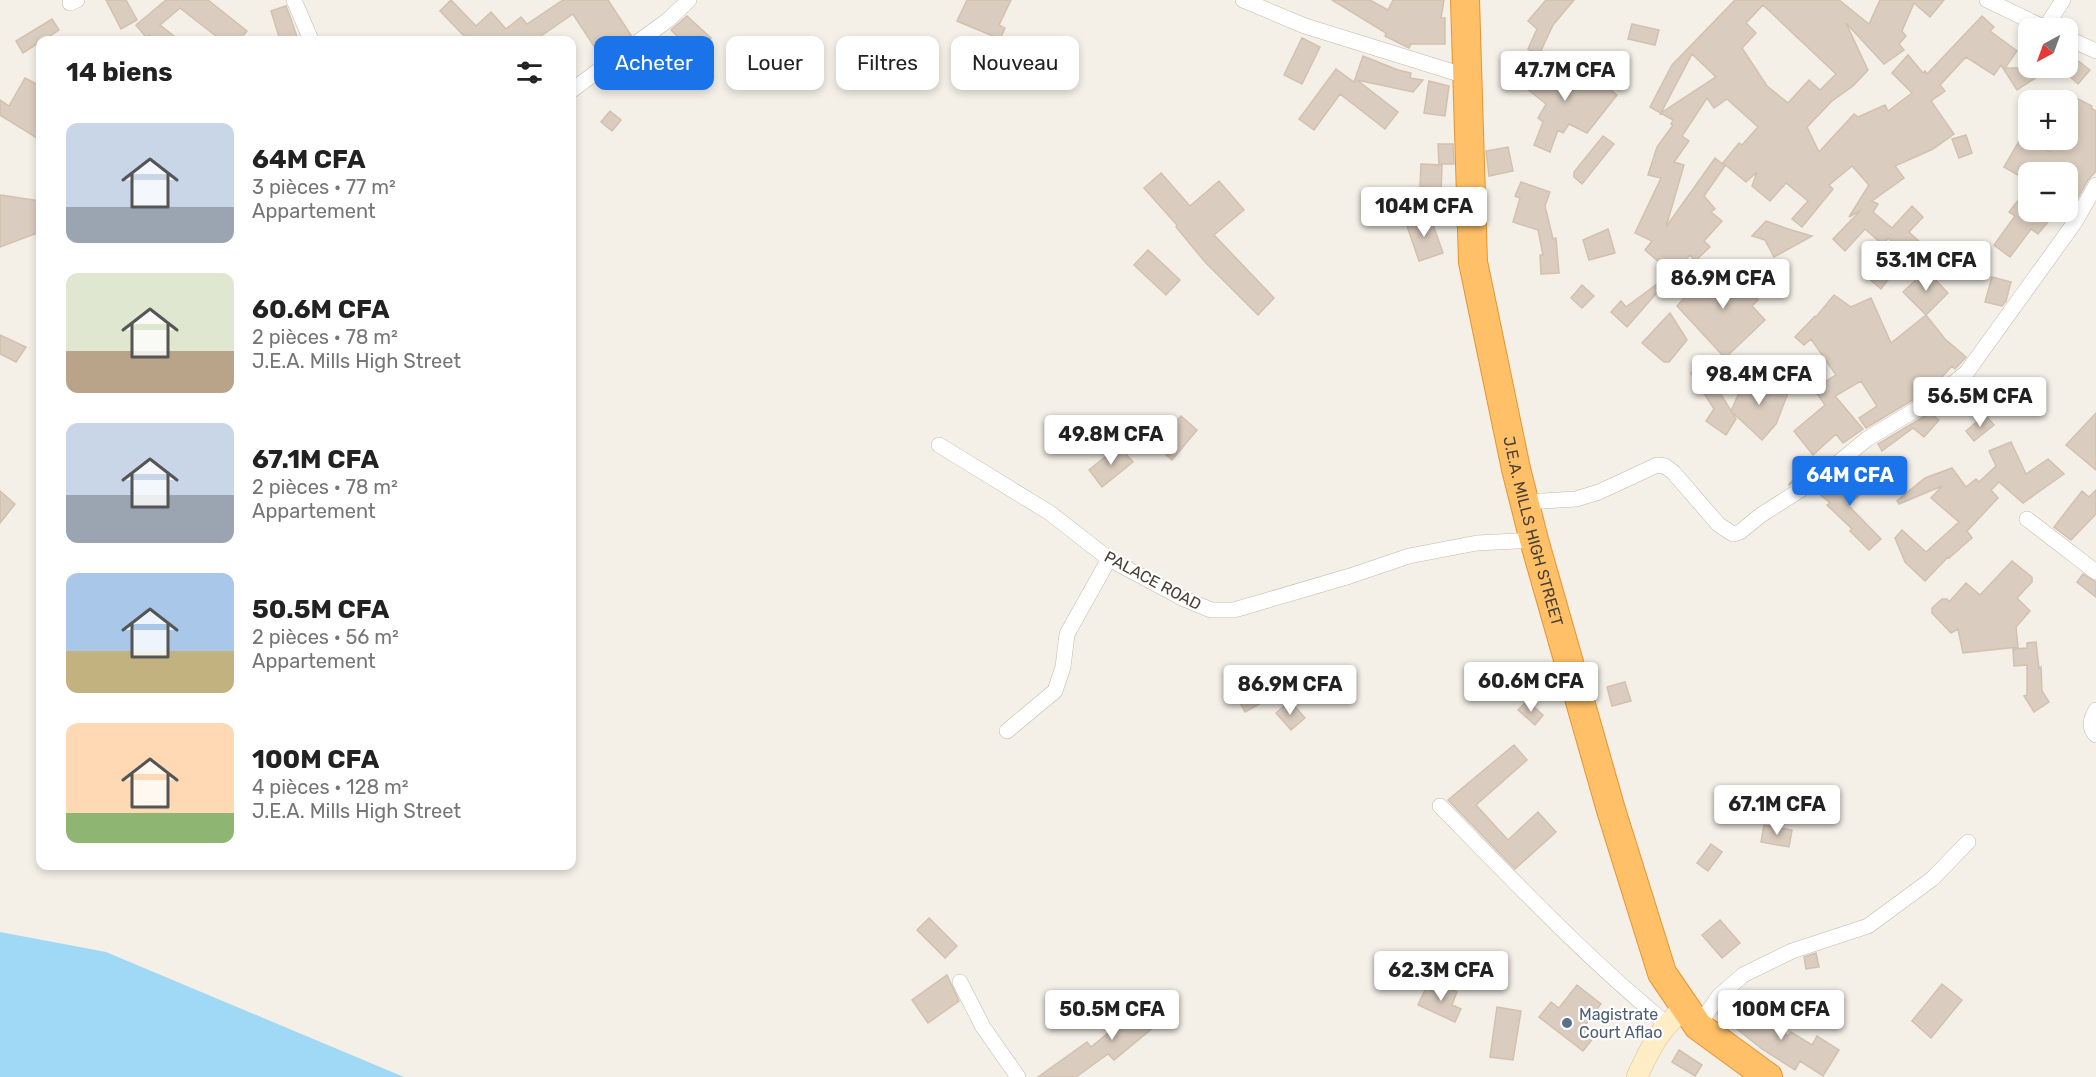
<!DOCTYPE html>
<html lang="fr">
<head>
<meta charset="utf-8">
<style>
  body { margin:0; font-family:Rubik,sans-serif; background:#f6f6f6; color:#222; height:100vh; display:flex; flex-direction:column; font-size:22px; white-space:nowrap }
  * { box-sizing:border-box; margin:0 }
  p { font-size:20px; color:#767676 }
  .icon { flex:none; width:33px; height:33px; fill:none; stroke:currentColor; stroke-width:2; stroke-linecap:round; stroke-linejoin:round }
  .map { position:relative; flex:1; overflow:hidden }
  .drawer { position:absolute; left:36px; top:36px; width:540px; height:834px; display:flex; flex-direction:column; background:#fff; border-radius:12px; box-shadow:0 3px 9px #0003 }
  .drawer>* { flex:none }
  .guide { position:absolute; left:594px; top:36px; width:570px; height:54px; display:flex; gap:12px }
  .needle { width:39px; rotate:221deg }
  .tools { position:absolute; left:2018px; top:18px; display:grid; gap:12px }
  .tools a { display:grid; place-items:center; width:60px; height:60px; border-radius:12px; background:#fff; box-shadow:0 3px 9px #0003; font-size:30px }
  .price { position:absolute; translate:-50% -51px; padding:0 14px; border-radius:6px; background:#fff; color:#222; font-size:20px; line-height:39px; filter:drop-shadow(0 2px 3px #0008) }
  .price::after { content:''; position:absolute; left:50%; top:36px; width:18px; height:14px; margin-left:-9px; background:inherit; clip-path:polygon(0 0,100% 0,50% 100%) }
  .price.on { background:#1a73e8; color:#fff }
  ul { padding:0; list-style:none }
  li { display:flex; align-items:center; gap:18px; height:150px; padding:0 30px }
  li span { display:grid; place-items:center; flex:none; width:168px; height:120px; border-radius:12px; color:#555 }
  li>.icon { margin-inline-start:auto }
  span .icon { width:72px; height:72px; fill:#fffc; stroke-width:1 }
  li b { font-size:26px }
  h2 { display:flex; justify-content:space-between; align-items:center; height:72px; padding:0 30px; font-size:26px }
  .pill { padding:0 21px; border-radius:12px; background:#fff; box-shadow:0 3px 9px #0003; font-size:21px; line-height:54px }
  .pill.on { background:#1a73e8; color:#fff }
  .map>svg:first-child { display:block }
</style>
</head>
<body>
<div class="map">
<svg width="2096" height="1077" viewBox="0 0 2096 1077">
  <rect width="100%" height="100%" fill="#f4efe7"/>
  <path fill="#a0d9f5" d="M0 932 106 952 404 1077H0Z"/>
  <path fill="#dacdbf" stroke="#d2c1ae" stroke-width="1.5" fill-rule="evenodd" d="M106 0H126L137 20 121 29Z
    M166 0H208L247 31 239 40H221L180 8 160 25 179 40H156L149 35 146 37 136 25Z
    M451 0 476 26 491 12 506 29 521 17 527 24 563 0H608L631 35 601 57 573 14 535 40H461L465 37 440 11Z
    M967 0H1011L999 25 1005 28 1000 39 957 21Z
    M1332 0H1370L1388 10 1393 0H1444L1441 18H1445V44H1411L1409 48 1385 36 1386 33Z
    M1546 0H1574L1553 25 1539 55 1528 49 1537 29 1528 21Z
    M1735 0H1839L1869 24 1880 0H1944L1930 17 1914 3 1902 31 1906 36 1899 44 1904 50 1884 64 1846 23 1868 70 1853 86 1832 101 1807 127 1819 152 1854 114 1858 117 1885 105 1888 111 1912 93 1892 73 1908 55 1923 73 1925 71 1927 74 1982 16 1994 27 1990 31 2017 51 2005 68H2031L2037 77 2017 90 2001 65 1994 75 1966 57 1940 85 1945 91 1931 101 1954 134 1933 149 1895 166 1904 178 1872 201 1878 204 1873 212 1892 228 1912 206 1923 217 1909 232 1925 247 1912 260 1888 238 1883 245 1865 229 1845 251 1833 239 1861 210 1849 217 1869 185 1852 166 1829 185 1833 189 1802 227 1792 219 1808 201 1786 183 1770 201 1752 186 1757 172 1746 182 1723 163 1739 143 1742 145 1758 127 1727 99 1714 108 1707 98 1682 136 1689 141 1674 162 1684 165 1666 227 1715 158 1725 166 1704 196 1715 209 1711 212 1722 221 1704 241 1710 247 1695 261 1690 255 1673 274 1645 250 1652 241 1635 233 1661 178 1648 175 1657 147 1673 125 1671 124 1673 120 1650 107 1672 65ZM1763 5 1836 74 1820 90 1809 80 1788 103 1767 86 1742 48 1756 33 1746 23ZM1692 54 1716 77 1661 113Z
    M286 6 291 19 298 40H280L271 11Z
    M687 16 711 38 696 54 671 30Z
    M52 19 59 30 23 53 16 41Z
    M1632 24 1659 30 1655 45 1628 39Z
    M1302 38 1320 47 1302 84 1284 75Z
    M2067 52 2090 70 2078 84 2067 74Z
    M1363 56 1398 70 1411 73 1410 78 1423 80 1413 92 1357 80 1398 112 1385 129 1340 94 1314 130 1299 119 1336 69 1354 82Z
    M1534 57 1558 77 1580 88 1592 74 1617 95 1587 133 1569 124 1563 133 1558 130 1550 152 1534 145 1543 122 1538 118 1546 104 1521 84 1530 72 1525 68Z
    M25 78 40 86V140L0 115V100L9 106Z
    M1429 81 1449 86 1445 116 1424 113Z
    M2074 97 2092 106 2091 108 2096 111V171L2088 180 2067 216V172H2028V181L2004 167 2022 136 2050 152 2056 140H2067V110Z
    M610 111 621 120 612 131 601 122Z
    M1966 135 1972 153 1959 158 1952 139Z
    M1603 136 1614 144 1582 184 1574 177V172Z
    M1438 144H1453L1454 164H1439Z
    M1508 147 1513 171 1489 176 1486 151Z
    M1421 164 1442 165 1441 194 1454 192 1455 212 1440 215V222L1435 223 1427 187H1420Z
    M1161 173 1190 206 1219 181 1244 210 1214 235 1274 298 1258 315 1205 262 1176 227 1177 225 1144 188Z
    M1521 182 1550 192 1545 206 1553 239 1556 238 1559 273 1541 274 1540 255H1543L1538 230 1513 222 1520 198 1515 196Z
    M2028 188V212H2056L2038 234 2031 229 2010 257 1994 245 2015 216 2009 212Z
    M0 195 40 201 37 219 40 232 0 247Z
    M1430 216 1443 253 1419 261 1406 223Z
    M1766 221 1788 229 1812 236 1774 257 1765 240 1752 236Z
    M1608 229 1615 253 1589 260 1583 240Z
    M1148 250 1180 280 1166 295 1134 265Z
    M1729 261 1741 272 1737 277 1758 300 1752 306 1765 320 1725 358 1677 306 1695 286 1701 291Z
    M1876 264 1891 276 1881 289 1866 276Z
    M1926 270 1948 293 1926 315 1903 292Z
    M1992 277 2011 282 2006 301 2002 306 1985 302Z
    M1657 284 1661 288 1627 327 1611 312 1621 301 1626 307Z
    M1582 285 1594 296 1582 308 1571 298Z
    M1834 295 1851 307 1871 298 1891 343 1926 315 1945 339 1966 357 1955 369 1952 366 1931 389 1866 428 1859 418 1877 406 1861 381 1835 396 1863 429 1843 443 1836 434 1813 455 1794 431 1825 405 1814 389 1836 375 1811 339 1804 345 1795 337 1815 316 1816 317Z
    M1670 313 1687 340 1669 362H1664L1642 343Z
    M0 335 26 347 16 362 0 354Z
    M1703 365 1736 419 1726 435 1706 421 1714 409 1691 373Z
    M1747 375 1788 393 1776 424 1762 440 1731 411Z
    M1930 413 1939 420 1924 437 1913 428 1882 451 1878 444Z
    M2096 413V470L2066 445Z
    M1985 415 1994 425 1974 441 1966 431Z
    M1181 416 1197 430 1172 460 1155 445Z
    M2011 442 2026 474 2048 459 2064 474 2023 503 1999 482 1991 490 1998 498 1967 531 1972 538 1949 558 1948 557 1925 581 1905 562 1895 538 1902 530 1926 552 1959 522 1931 498 1942 486 1899 504 1897 501 1925 478 1952 468 1966 487 1976 479 1979 482 1996 466 1989 451Z
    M1119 446 1133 462 1102 487 1089 470Z
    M1810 462 1817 468 1789 485V484Z
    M1856 471 1869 487 1848 505 1881 539 1869 550 1850 531 1852 529 1827 505 1830 503 1816 491 1828 484 1834 489Z
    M2096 490V514L2071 540 2054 527 2082 491 2089 497Z
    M0 491 15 504 0 523Z
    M2012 561 2032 577V582L2017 598 2030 611 2016 627 2018 647 1963 653 1958 629 1951 633 1932 613V608L1942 599H1947L1949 602 1966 583 1980 595Z
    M2083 574 2096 582V597L2077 582Z
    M2036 642 2039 668 2041 667 2042 691 2049 702 2034 712 2024 696 2027 695V665L2014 666 2013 649 2027 648V643Z
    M1251 681 1263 702 1245 712 1234 691Z
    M1625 682 1631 701 1612 706 1607 687Z
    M1290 701 1305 718 1291 730 1276 713Z
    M1527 701 1543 715 1535 725 1518 710Z
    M1514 745 1527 760 1476 805 1508 840 1538 812 1556 832 1515 869 1448 800Z
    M1764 825 1792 830 1789 847 1761 842Z
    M1711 844 1722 852 1708 871 1697 863Z
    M929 918 957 946 945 958 917 930Z
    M1720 920 1740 943 1722 958 1702 935Z
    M1816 953 1819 967 1806 969 1804 957Z
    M947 975 959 1001 928 1023 912 1000Z
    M1437 984 1457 992 1452 1005 1461 1009 1455 1022 1418 1005 1426 988 1434 992Z
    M1942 984 1962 1000 1931 1038 1912 1021Z
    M1577 985 1601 1004 1583 1028 1594 1037 1583 1051 1539 1017 1551 1002 1559 1008Z
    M1156 994 1171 1013 1114 1060 1108 1054 1076 1077H1038L1087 1042 1091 1047Z
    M1729 1000 1750 1017 1754 1011 1788 1036 1791 1032 1812 1045 1817 1036 1839 1050 1823 1076 1800 1061 1795 1070 1762 1049 1718 1014Z
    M1497 1007 1521 1011 1513 1060 1490 1057Z
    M1679 1050 1702 1065 1695 1076 1672 1062Z"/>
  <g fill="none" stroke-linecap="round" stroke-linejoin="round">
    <g stroke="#c4b9ac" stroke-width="16">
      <path id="street" d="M294 0 311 40
        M1243 0 1305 26 1466 76
        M1987 0 2045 28
        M70 3 77 0
        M2045 28 2063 0
        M2067 38 2096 51
        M572 90 668 20 689 0
        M939 445 1050 513 1109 559 1182 598 1211 610H1234L1350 576 1409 556 1477 543 1534 540
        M1525 502 1576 499 1599 492 1657 465 1665 466 1673 472 1719 525 1733 534 1740 532 1761 515 1822 476 1867 439 1935 398 1967 372 2075 222 2096 185
        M2027 519 2096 572
        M2096 710C2091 719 2088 727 2096 735
        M1007 731 1055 691 1063 667 1067 634 1109 559
        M1440 806C1514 881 1586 958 1667 1024
        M960 982 983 1027 1018 1077
        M1698 1026 1719 996 1743 975 1792 951 1868 926 1932 879 1968 842"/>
    </g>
    <g stroke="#dac396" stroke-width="22">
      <path id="secondary" d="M1637 1077C1649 1050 1661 1026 1685 1008"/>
    </g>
    <g stroke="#e7942f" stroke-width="30">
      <g id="highway">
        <path id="s1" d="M1465 0 1473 262 1516 469 1534 540 1611 810 1662 973 1698 1026 1768 1077"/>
      </g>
    </g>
    <use href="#street" stroke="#fff" stroke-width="15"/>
    <use href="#secondary" stroke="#ffedc6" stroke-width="21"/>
    <use href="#highway" stroke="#ffc067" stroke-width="28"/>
  </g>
  <circle fill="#5c6f8a" stroke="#fff" stroke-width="2" cx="1567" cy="1023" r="6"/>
  <g text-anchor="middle" stroke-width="4.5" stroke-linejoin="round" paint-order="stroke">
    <g font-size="16" fill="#483f35" stroke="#fff">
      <text dy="6" stroke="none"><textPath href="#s1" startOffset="538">J.E.A. MILLS HIGH STREET</textPath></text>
      <text transform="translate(1153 580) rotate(28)" y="6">PALACE ROAD</text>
    </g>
    <g font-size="16" fill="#4e5e75" stroke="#fff" text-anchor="start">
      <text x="1579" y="1020">Magistrate<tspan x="1579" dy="18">Court Aflao</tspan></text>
    </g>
  </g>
</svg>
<div class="tools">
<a><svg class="needle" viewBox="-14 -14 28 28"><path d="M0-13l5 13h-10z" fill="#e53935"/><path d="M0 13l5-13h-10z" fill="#767676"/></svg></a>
<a>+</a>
<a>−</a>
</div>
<b class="price" style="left:1565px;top:102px">47.7M CFA</b>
<b class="price" style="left:1424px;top:238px">104M CFA</b>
<b class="price" style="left:1926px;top:292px">53.1M CFA</b>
<b class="price" style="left:1723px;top:310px">86.9M CFA</b>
<b class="price" style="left:1759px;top:406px">98.4M CFA</b>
<b class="price" style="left:1980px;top:428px">56.5M CFA</b>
<b class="price" style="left:1111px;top:466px">49.8M CFA</b>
<b class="price on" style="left:1850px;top:507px">64M CFA</b>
<b class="price" style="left:1531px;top:713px">60.6M CFA</b>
<b class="price" style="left:1290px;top:716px">86.9M CFA</b>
<b class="price" style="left:1777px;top:836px">67.1M CFA</b>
<b class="price" style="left:1441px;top:1002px">62.3M CFA</b>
<b class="price" style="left:1112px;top:1041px">50.5M CFA</b>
<b class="price" style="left:1781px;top:1041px">100M CFA</b>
<div class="guide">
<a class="pill on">Acheter</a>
<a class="pill">Louer</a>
<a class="pill">Filtres</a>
<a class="pill">Nouveau</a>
</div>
<section class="drawer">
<h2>14 biens<svg class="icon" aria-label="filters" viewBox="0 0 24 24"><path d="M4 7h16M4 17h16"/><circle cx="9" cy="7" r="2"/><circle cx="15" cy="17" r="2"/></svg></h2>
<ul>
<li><span style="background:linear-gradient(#c9d6e8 70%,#9aa5b1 0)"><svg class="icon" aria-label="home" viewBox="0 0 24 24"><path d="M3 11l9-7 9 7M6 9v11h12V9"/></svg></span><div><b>64M CFA</b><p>3 pièces · 77 m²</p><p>Appartement</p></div></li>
<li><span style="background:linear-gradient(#dfe7d0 65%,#b9a48a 0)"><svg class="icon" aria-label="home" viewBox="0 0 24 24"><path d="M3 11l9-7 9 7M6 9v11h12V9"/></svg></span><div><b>60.6M CFA</b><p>2 pièces · 78 m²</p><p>J.E.A. Mills High Street</p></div></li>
<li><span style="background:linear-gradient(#c9d6e8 60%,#9aa5b1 0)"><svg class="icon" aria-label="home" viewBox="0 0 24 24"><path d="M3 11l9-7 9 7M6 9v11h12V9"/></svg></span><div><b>67.1M CFA</b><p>2 pièces · 78 m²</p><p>Appartement</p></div></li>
<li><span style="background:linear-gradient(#a9c7e8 65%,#c2b280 0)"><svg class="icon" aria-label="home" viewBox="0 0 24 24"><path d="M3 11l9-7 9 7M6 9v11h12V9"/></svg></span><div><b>50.5M CFA</b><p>2 pièces · 56 m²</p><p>Appartement</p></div></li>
<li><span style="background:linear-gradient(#ffd9b3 75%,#8fb573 0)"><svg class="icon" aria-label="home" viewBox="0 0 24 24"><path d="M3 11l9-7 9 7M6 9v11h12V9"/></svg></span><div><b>100M CFA</b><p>4 pièces · 128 m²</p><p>J.E.A. Mills High Street</p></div></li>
</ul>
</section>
</div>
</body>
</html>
